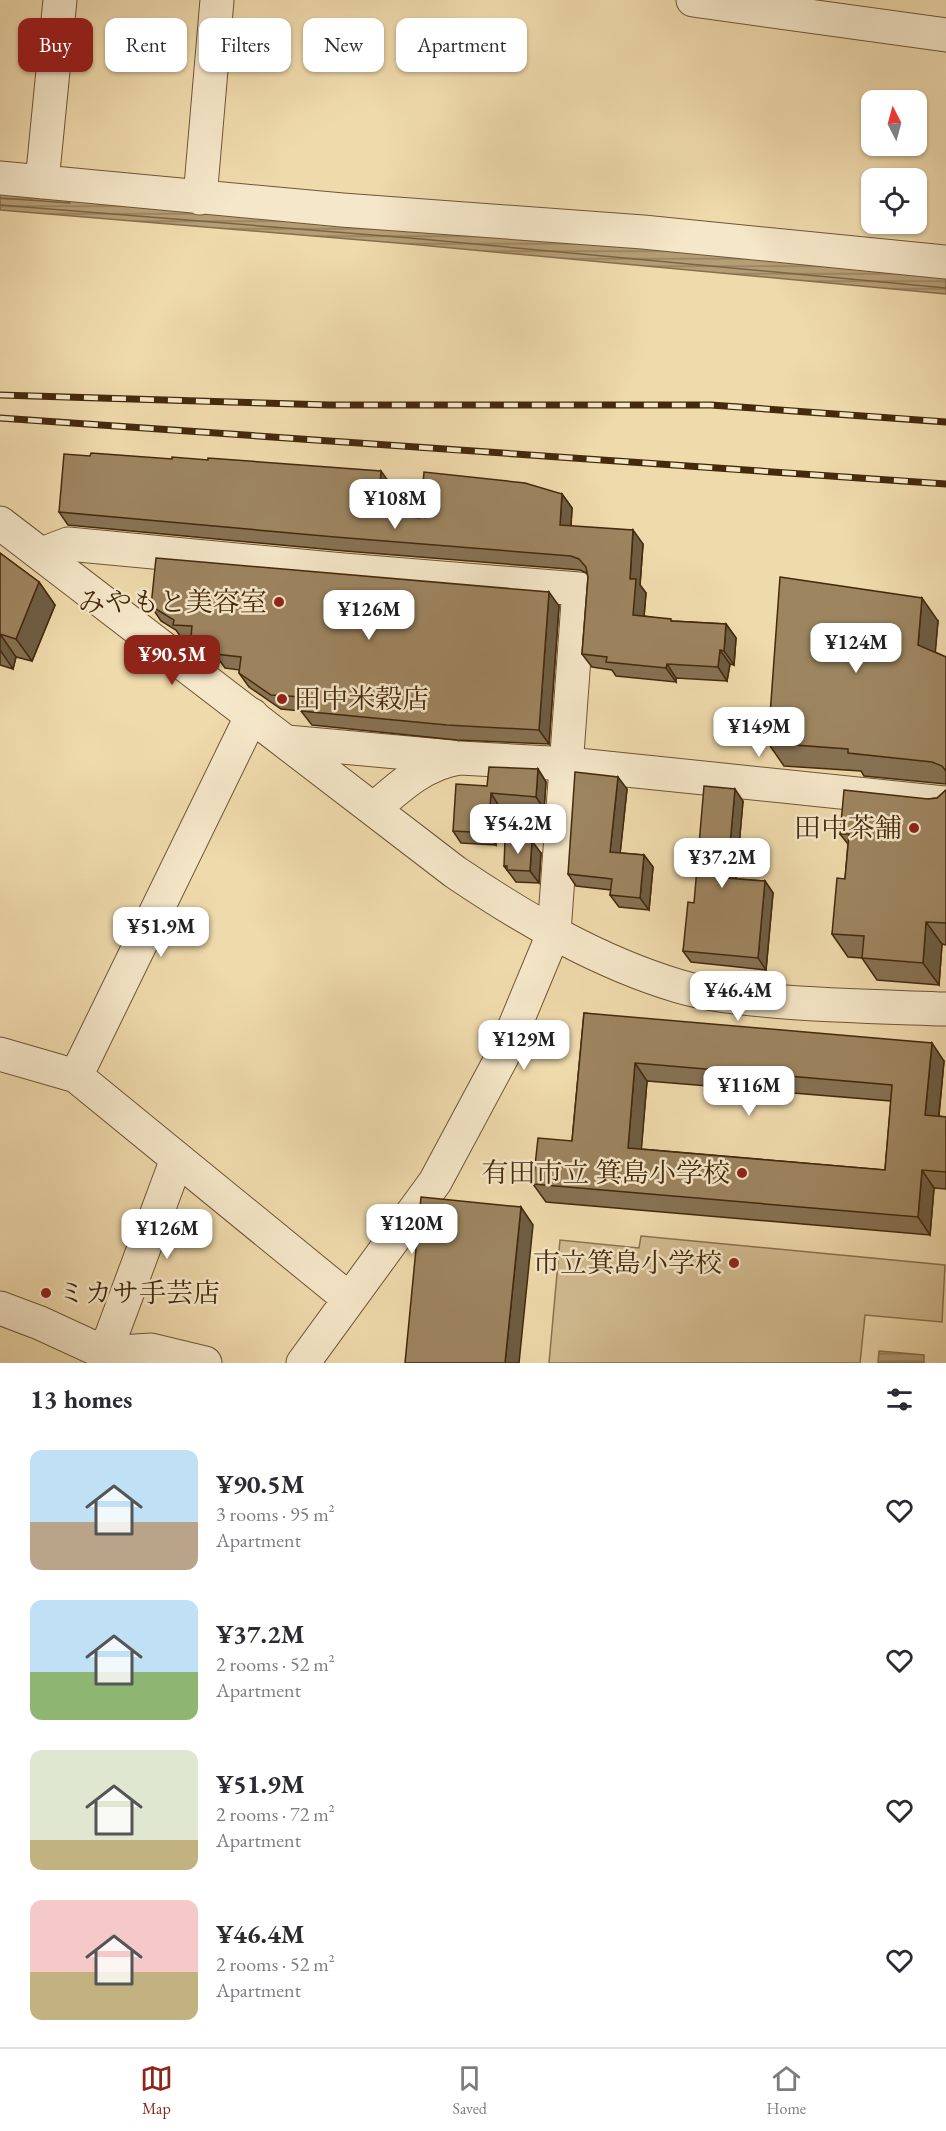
<!DOCTYPE html>
<html lang="en">
<head>
<meta charset="utf-8">
<style>
  body { margin:0; font-family:"EB Garamond","Noto Serif JP",serif; background:#f2f2f3; color:#2b2b33; height:100vh; display:flex; flex-direction:column; font-size:22px; white-space:nowrap }
  * { box-sizing:border-box; margin:0 }
  p { font-size:20px; color:#7c7c81 }
  .icon { flex:none; width:33px; height:33px; fill:none; stroke:currentColor; stroke-width:2; stroke-linecap:round; stroke-linejoin:round }
  .map { position:relative; height:1363px; overflow:hidden }
  .sheet { display:flex; flex-direction:column; background:#fff; flex:1 }
  .sheet>* { flex:none }
  .hud { position:absolute; left:18px; top:18px; width:600px; height:54px; display:flex; gap:12px }
  .needle { width:39px; rotate:354deg }
  .fabs { position:absolute; left:861px; top:90px; display:grid; gap:12px }
  .fabs a { display:grid; place-items:center; width:66px; height:66px; border-radius:12px; background:#fff; box-shadow:0 2px 4px #0004; font-size:30px }
  .price { position:absolute; translate:-50% -51px; padding:0 14px; border-radius:12px; background:#fff; color:#222; font-size:20px; line-height:39px; filter:drop-shadow(0 2px 3px #0008) }
  .price::after { content:''; position:absolute; left:50%; top:36px; width:18px; height:14px; margin-left:-9px; background:inherit; clip-path:polygon(0 0,100% 0,50% 100%) }
  .price.active { background:#8f2418; color:#fff }
  ul { padding:0; list-style:none }
  li { display:flex; align-items:center; gap:18px; height:150px; padding:0 30px }
  li span { display:grid; place-items:center; flex:none; width:168px; height:120px; border-radius:12px; color:#555 }
  li>.icon { margin-inline-start:auto }
  span .icon { width:72px; height:72px; fill:#fffc; stroke-width:1 }
  li b { font-size:26px }
  h2 { display:flex; justify-content:space-between; align-items:center; height:72px; padding:0 30px; font-size:26px }
  .chip { padding:0 21px; border-radius:12px; background:#fff; box-shadow:0 2px 4px #0004; font-size:21px; line-height:54px }
  .chip.active { background:#8f2418; color:#fff }
  .tabs { display:flex; justify-content:space-around; align-items:center; height:84px; border-top:2px solid #e1e1e2; background:#fff; font-size:16px; color:#7c7c81 }
  .tabs a { display:grid; justify-items:center; gap:3px }
  .tabs .active { color:#8f2418 }
  .map>svg:first-child { display:block }
</style>
</head>
<body>
<div class="map">
<svg width="946" height="1363" viewBox="0 0 946 1363">
  <defs>
    <pattern id="water-rules" width="6" height="5" patternUnits="userSpaceOnUse" patternTransform="scale(1.5)"><rect width="6" height="5" fill="#b59e76"/><path d="M0 2.5h6" fill="none" stroke="#95815f"/></pattern>
  </defs>
  <rect width="100%" height="100%" fill="#efdaac"/>
  <filter id="stains"><feTurbulence type="fractalNoise" baseFrequency=".00333" numOctaves="4"/><feColorMatrix values="0 0 0 0 .2 0 0 0 0 .09 0 0 0 0 .02 0 0 0 .5 -.17"/></filter>
  <radialGradient id="worn" r=".72"><stop offset=".6" stop-color="#630" stop-opacity="0"/><stop offset="1" stop-color="#630" stop-opacity=".3"/></radialGradient>
  <path fill="#d2bc91" stroke="#8b724f" stroke-width="1.5" d="M641 1236 945 1265 942 1322 865 1315 860 1363H549L560 1240 639 1248Z"/>
  <path fill="url(#water-rules)" stroke="#886f4c" stroke-width="1.5" d="M0 192 946 272V294L409 244 0 210Z
    M879 1351 924 1355V1363H878Z"/>
  <g fill="none" stroke-linecap="round" stroke-linejoin="round">
    <path stroke="#7c6442" stroke-width="1.5" d="M0 198 70 203
      M0 205 410 238 946 288"/>
    <g stroke="#6f5535" stroke-width="35">
      <path id="minor" d="M693 0 946 35
        M0 178 342 210 643 232 946 262
        M42 182 60 0
        M200 198 217 0
        M42 554 68 544 343 570 579 589 554 932 502 1057 435 1182 303 1363
        M287 742 452 757
        M374 809C400 786 425 763 460 758L568 764 946 803
        M0 1054 76 1076 252 715
        M76 1076 349 1299
        M0 1308 40 1323 105 1353 151 1350 205 1363
        M110 1363 105 1353 177 1159"/>
    </g>
    <g stroke="#6f5535" stroke-width="35">
      <path id="tertiary" d="M0 523 455 872C523 918 598 962 678 986 708 995 741 998 773 1001 830 1006 888 1007 946 1009"/>
    </g>
    <use href="#minor" stroke="#f5e7c9" stroke-width="33"/>
    <use href="#tertiary" stroke="#f5e7c9" stroke-width="33"/>
    <g stroke="#44290d" stroke-width="7">
      <path id="rail" d="M0 395 329 405H711L946 422
        M0 418 946 484"/>
    </g>
    <use href="#rail" stroke="#f5e7c9" stroke-width="4.5" stroke-dasharray="14" stroke-linecap="butt"/>
  </g>
  <path fill="#877253" stroke="#44290d" stroke-width="1.5" fill-rule="evenodd" d="M391 485 388 515 420 518 562 494 572 508 571 526 643 544 640 585 646 593 644 616 673 621 726 624 736 638 734 665 730 664 727 681 676 678V682L616 676 612 670 592 667 582 654 588 577 587 573 580 570 345 551 68 525 59 512Z
    M0 553 39 582 55 605 32 661 16 657 13 669 0 665Z
    M151 606H559L549 744 457 740 312 725 301 711 281 709 249 687 239 673 240 670 225 668 220 661H215L209 652 202 651 194 640H183L176 630 161 621Z
    M938 621 935 652 946 657V784L864 776 861 771 784 766 768 743Z
    M538 769 546 782 544 809 499 806 496 845 461 843 453 831 487 786Z
    M627 789 620 853 644 855 653 867 649 910 619 907 610 895 611 890 576 886 568 874Z
    M946 790V945L942 944 939 985 877 980 862 958 848 957 832 934 845 879 848 844 840 834 928 799 937 798Z
    M743 801 736 879 765 881 773 893 766 970 691 962 683 951 694 903Z
    M541 853 539 883 516 882 504 866Z
    M584 1013 944 1061 939 1116 946 1117V1189L934 1188 930 1235 546 1202 533 1184 572 1141ZM647 1081 891 1101 885 1170 641 1149Z"/>
  <path fill="#6e5d43" stroke="#44290d" stroke-width="1.5" d="M381 471 391 485 387 528 378 514Z
    M562 494 572 508 570 539 560 525Z
    M633 530 643 544 640 585 646 593 643 628 633 615 630 579Z
    M39 582 55 605 32 661 16 639Z
    M549 592 559 606 549 744 539 730Z
    M922 598 938 621 934 667 918 645Z
    M726 624 736 638 734 665 724 651Z
    M0 634 16 657 13 669 0 650Z
    M720 650 730 664 727 681 718 667Z
    M667 664 676 678V682L666 668Z
    M538 769 546 782 544 809 536 797Z
    M618 777 627 789 619 864 610 852Z
    M735 789 743 801 735 890 727 878Z
    M491 793 499 806 496 845 488 833Z
    M532 841 541 853 539 883 530 871Z
    M644 855 653 867 649 910 640 898Z
    M765 881 773 893 766 970 758 958Z
    M926 922 942 944 939 985 923 963Z
    M932 1043 944 1061 937 1133 925 1115Z
    M635 1063 647 1081 640 1166 628 1148Z
    M922 1170 934 1188 930 1235 918 1217Z
    M521 1207 533 1225 519 1363H505Z"/>
  <path fill="#9d8560" stroke="#44290d" stroke-width="1.5" fill-rule="evenodd" d="M91 453 172 459V457L208 460V458L381 471 378 514 420 518 424 472 525 483 562 494 560 525 633 530 630 579H636L633 615 671 619V621L726 624 724 651 720 650 718 667 667 664 666 668 606 662 607 657 582 654 588 577 586 567 579 559 571 556 335 537 59 512 64 454 90 456Z
    M0 553 39 582 16 639 0 634V636Z
    M156 558 549 592 539 730 447 725 301 711 302 697 271 695 239 673 241 657 215 654 216 648 205 646 206 638 191 637 192 626 173 625 174 620 151 606Z
    M780 577 922 598 918 645 946 657V771L942 766 932 762 848 753V749L768 743Z
    M489 767 538 769 536 797 491 793 488 833 453 831 456 784 487 786Z
    M575 772 618 777 610 852 644 855 640 898 610 895 612 879 568 874Z
    M704 786 735 789 727 878 765 881 758 958 683 951 688 902 694 903Z
    M844 790 928 799 937 798 946 790V923L926 922 923 963 862 958 864 936 832 934 837 878 845 879 849 834H840Z
    M505 839 532 841 530 871 507 870V866H504Z
    M584 1013 932 1043 925 1115 946 1117V1172L922 1170 918 1217 533 1184 538 1138 572 1141ZM635 1063 892 1085 885 1170 628 1148Z
    M421 1197 521 1207 505 1363H405Z"/>
  <g fill="#8f2418" stroke="#f5e7c9" stroke-width="2">
    <circle cx="279" cy="602" r="6"/>
    <circle cx="282" cy="699" r="6"/>
    <circle cx="914" cy="828" r="6"/>
    <circle cx="742" cy="1173" r="6"/>
    <circle cx="734" cy="1263" r="6"/>
    <circle cx="46" cy="1293" r="6"/>
  </g>
  <g text-anchor="middle" stroke-width="5" stroke-linejoin="round" paint-order="stroke">
    <g font-size="27" fill="#44290d" stroke="#f5e7c9" text-anchor="end">
      <text x="267" y="611">みやもと美容室</text>
      <text x="294" y="708" text-anchor="start">田中米穀店</text>
      <text x="902" y="837">田中茶舗</text>
      <text x="730" y="1182">有田市立 箕島小学校</text>
      <text x="722" y="1272">市立箕島小学校</text>
      <text x="58" y="1302" text-anchor="start">ミカサ手芸店</text>
    </g>
  </g>
  <rect width="100%" height="100%" filter="url(#stains)"/>
  <rect width="100%" height="100%" fill="url(#worn)"/>
</svg>
<div class="fabs">
<a><svg class="needle" viewBox="-14 -14 28 28"><path d="M0-13l5 13h-10z" fill="#e53935"/><path d="M0 13l5-13h-10z" fill="#7c7c81"/></svg></a>
<a><svg class="icon" aria-label="locate" viewBox="0 0 24 24"><circle cx="12" cy="12" r="6"/><path d="M12 2v4M12 18v4M2 12h4M18 12h4"/></svg></a>
</div>
<b class="price" style="left:395px;top:530px">¥108M</b>
<b class="price" style="left:369px;top:641px">¥126M</b>
<b class="price" style="left:856px;top:674px">¥124M</b>
<b class="price active" style="left:172px;top:686px">¥90.5M</b>
<b class="price" style="left:759px;top:758px">¥149M</b>
<b class="price" style="left:518px;top:855px">¥54.2M</b>
<b class="price" style="left:722px;top:889px">¥37.2M</b>
<b class="price" style="left:161px;top:958px">¥51.9M</b>
<b class="price" style="left:738px;top:1022px">¥46.4M</b>
<b class="price" style="left:524px;top:1071px">¥129M</b>
<b class="price" style="left:749px;top:1117px">¥116M</b>
<b class="price" style="left:412px;top:1255px">¥120M</b>
<b class="price" style="left:167px;top:1260px">¥126M</b>
<div class="hud">
<a class="chip active">Buy</a>
<a class="chip">Rent</a>
<a class="chip">Filters</a>
<a class="chip">New</a>
<a class="chip">Apartment</a>
</div>
</div>
<section class="sheet">
<h2>13 homes<svg class="icon" aria-label="filters" viewBox="0 0 24 24"><path d="M4 7h16M4 17h16"/><circle cx="9" cy="7" r="2"/><circle cx="15" cy="17" r="2"/></svg></h2>
<ul>
<li><span style="background:linear-gradient(#bfe0f5 60%,#b9a48a 0)"><svg class="icon" aria-label="home" viewBox="0 0 24 24"><path d="M3 11l9-7 9 7M6 9v11h12V9"/></svg></span><div><b>¥90.5M</b><p>3 rooms · 95 m²</p><p>Apartment</p></div><svg class="icon" aria-label="heart" viewBox="0 0 24 24"><path d="M12 20l-8-8c-3-5 5-10 8-4 3-6 11-1 8 4z"/></svg></li>
<li><span style="background:linear-gradient(#bfe0f5 60%,#8fb573 0)"><svg class="icon" aria-label="home" viewBox="0 0 24 24"><path d="M3 11l9-7 9 7M6 9v11h12V9"/></svg></span><div><b>¥37.2M</b><p>2 rooms · 52 m²</p><p>Apartment</p></div><svg class="icon" aria-label="heart" viewBox="0 0 24 24"><path d="M12 20l-8-8c-3-5 5-10 8-4 3-6 11-1 8 4z"/></svg></li>
<li><span style="background:linear-gradient(#dfe7d0 75%,#c2b280 0)"><svg class="icon" aria-label="home" viewBox="0 0 24 24"><path d="M3 11l9-7 9 7M6 9v11h12V9"/></svg></span><div><b>¥51.9M</b><p>2 rooms · 72 m²</p><p>Apartment</p></div><svg class="icon" aria-label="heart" viewBox="0 0 24 24"><path d="M12 20l-8-8c-3-5 5-10 8-4 3-6 11-1 8 4z"/></svg></li>
<li><span style="background:linear-gradient(#f6c9c9 60%,#c2b280 0)"><svg class="icon" aria-label="home" viewBox="0 0 24 24"><path d="M3 11l9-7 9 7M6 9v11h12V9"/></svg></span><div><b>¥46.4M</b><p>2 rooms · 52 m²</p><p>Apartment</p></div><svg class="icon" aria-label="heart" viewBox="0 0 24 24"><path d="M12 20l-8-8c-3-5 5-10 8-4 3-6 11-1 8 4z"/></svg></li>
</ul>
</section>
<nav class="tabs">
<a class="active"><svg class="icon" aria-label="map" viewBox="0 0 24 24"><path d="M3 6l6-2 6 2 6-2v14l-6 2-6-2-6 2zM9 4v14M15 6v14"/></svg>Map</a>
<a><svg class="icon" aria-label="saved" viewBox="0 0 24 24"><path d="M7 4h10v16l-5-4-5 4z"/></svg>Saved</a>
<a><svg class="icon" aria-label="home" viewBox="0 0 24 24"><path d="M3 11l9-7 9 7M6 9v11h12V9"/></svg>Home</a>
</nav>
</body>
</html>
